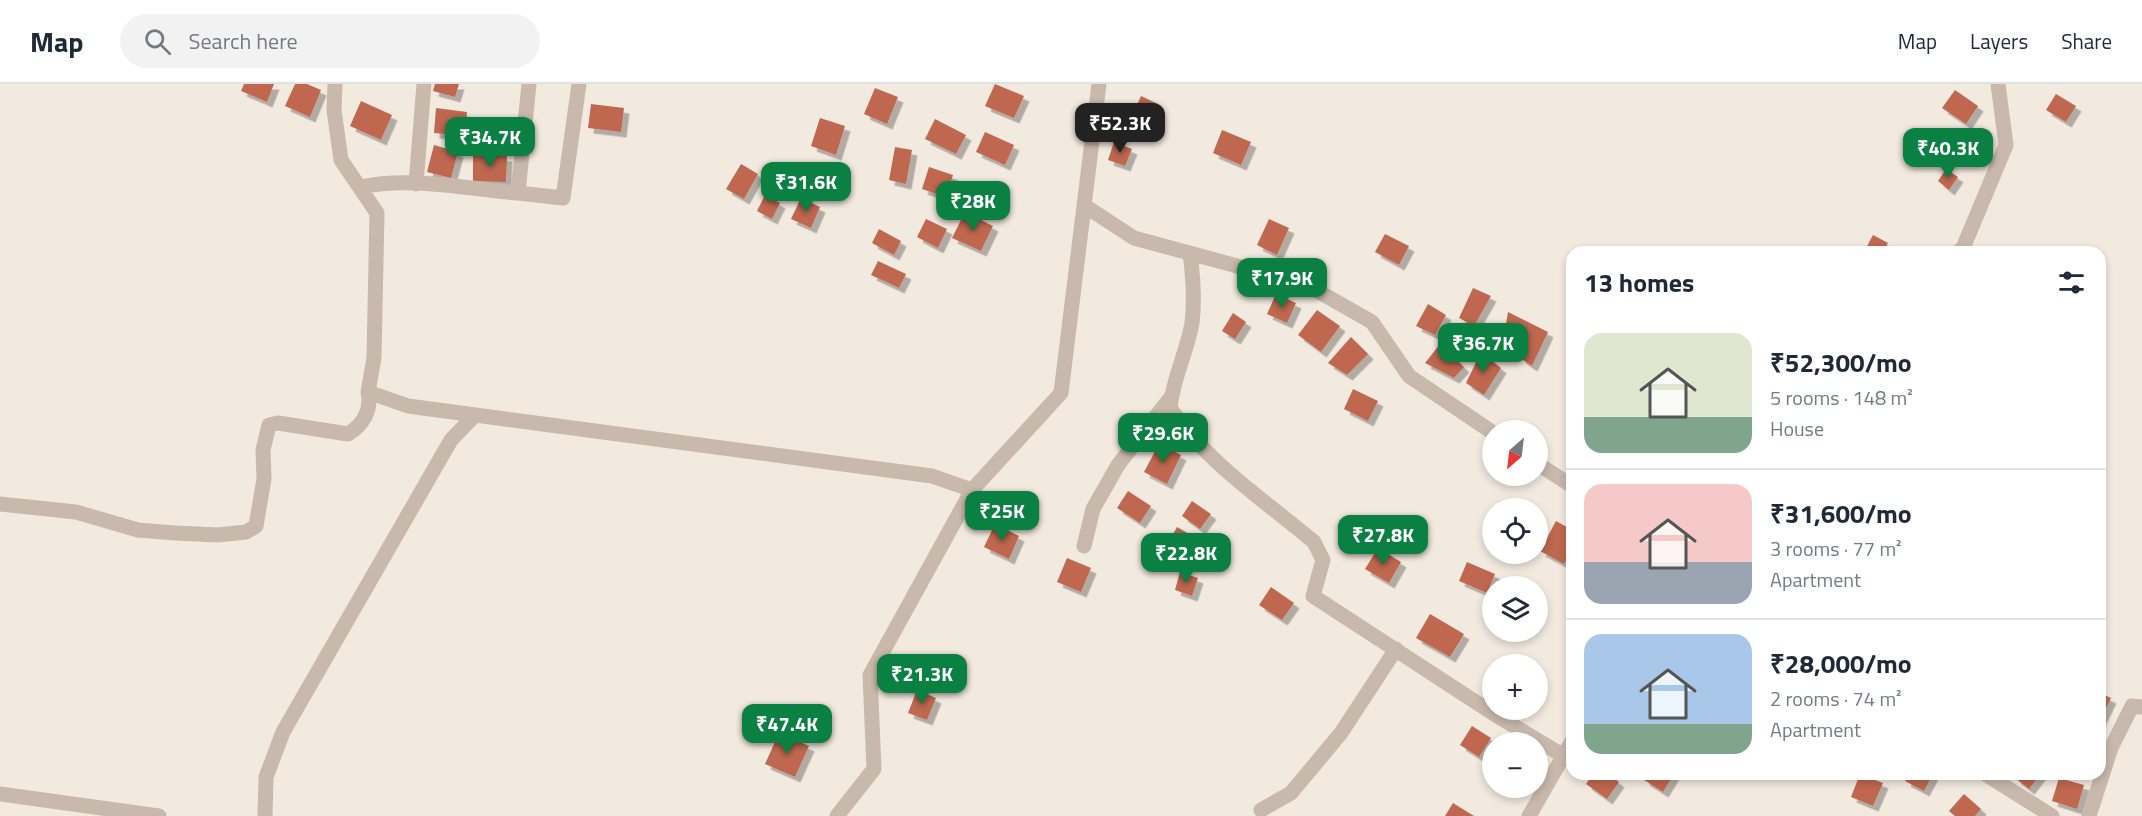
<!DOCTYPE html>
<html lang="en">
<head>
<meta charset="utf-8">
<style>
  body { margin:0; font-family:"Titillium Web",sans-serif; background:#f2f2f3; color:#1f2937; height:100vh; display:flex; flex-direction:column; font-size:22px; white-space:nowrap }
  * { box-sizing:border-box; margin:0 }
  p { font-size:20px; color:#747a83 }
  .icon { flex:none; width:33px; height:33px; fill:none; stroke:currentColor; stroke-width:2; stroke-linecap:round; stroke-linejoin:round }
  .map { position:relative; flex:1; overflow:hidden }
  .details { position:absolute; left:1566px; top:162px; width:540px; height:534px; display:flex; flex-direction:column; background:#fff; border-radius:18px; box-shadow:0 3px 9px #0003 }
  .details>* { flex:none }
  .needle { width:39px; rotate:208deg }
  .fabs { position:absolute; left:1482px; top:336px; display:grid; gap:12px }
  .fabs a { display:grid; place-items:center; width:66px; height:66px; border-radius:50%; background:#fff; box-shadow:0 3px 9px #0003; font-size:30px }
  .price { position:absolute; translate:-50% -51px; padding:0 14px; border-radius:12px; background:#0b8043; color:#fff; font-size:20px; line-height:39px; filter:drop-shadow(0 2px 3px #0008) }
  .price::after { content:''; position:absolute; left:50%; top:36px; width:18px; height:14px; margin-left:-9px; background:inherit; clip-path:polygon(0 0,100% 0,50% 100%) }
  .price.active { background:#222; color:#fff }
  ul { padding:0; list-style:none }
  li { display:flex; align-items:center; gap:18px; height:150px; padding:0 18px }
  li+li { border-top:2px solid #e0e1e3 }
  li span { display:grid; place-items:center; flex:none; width:168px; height:120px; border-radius:18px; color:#555 }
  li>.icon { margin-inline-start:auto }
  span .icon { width:72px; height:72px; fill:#fffc; stroke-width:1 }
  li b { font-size:26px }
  h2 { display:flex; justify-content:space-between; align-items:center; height:72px; padding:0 18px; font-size:26px }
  header { display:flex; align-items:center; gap:36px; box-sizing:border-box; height:84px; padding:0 30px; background:#fff; border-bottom:2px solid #e0e1e3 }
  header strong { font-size:28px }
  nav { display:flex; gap:33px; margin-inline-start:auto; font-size:21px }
  .search { width:420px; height:54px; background:#f2f2f3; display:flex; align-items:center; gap:15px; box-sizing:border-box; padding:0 21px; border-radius:33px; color:#747a83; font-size:22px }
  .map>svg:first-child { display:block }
</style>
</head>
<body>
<header>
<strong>Map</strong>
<div class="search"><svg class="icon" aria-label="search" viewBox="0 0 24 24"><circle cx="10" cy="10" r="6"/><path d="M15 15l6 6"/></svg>Search here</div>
<nav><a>Map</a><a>Layers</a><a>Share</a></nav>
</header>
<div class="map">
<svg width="2142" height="732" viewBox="0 0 2142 732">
  <defs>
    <filter id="shadow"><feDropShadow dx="5.5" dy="5.5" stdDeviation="0" flood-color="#0004"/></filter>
  </defs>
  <rect width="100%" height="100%" fill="#f2e9df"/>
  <path fill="#bf6850" filter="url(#shadow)" d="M244 0H274L267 18 241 7Z
    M295 0H307L321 6 310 33 285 22Z
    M435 0H459L455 13 433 7Z
    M995 0 1024 12 1014 34 985 22Z
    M875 4 898 13 887 40 864 30Z
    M1955 6 1978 22 1966 40 1942 24Z
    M2056 10 2076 22 2066 38 2046 26Z
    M1141 12 1158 20 1149 40 1132 32Z
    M361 17 392 31 381 56 350 42Z
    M591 20 624 24 621 48 588 44Z
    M436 24 467 28 465 52 434 49Z
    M820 34 845 42 836 71 811 62Z
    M935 35 966 51 956 70 925 55Z
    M1222 46 1251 58 1241 81 1213 69Z
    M985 48 1014 61 1005 81 976 68Z
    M1114 58 1132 65 1125 82 1108 76Z
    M434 61 458 68 451 94 427 88Z
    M895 63 912 66 906 100 889 96Z
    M473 70 507 72 506 98 473 97Z
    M741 80 758 90 744 115 726 105Z
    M929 83 953 91 946 113 922 105Z
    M1946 85 1958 93 1949 106 1938 97Z
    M765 111 780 119 772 135 757 127Z
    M801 114 820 123 811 144 791 135Z
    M965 128 993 142 981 167 952 154Z
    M926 135 947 145 938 164 917 153Z
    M1269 135 1289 144 1277 171 1257 161Z
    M879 145 901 157 894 171 872 159Z
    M1385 150 1409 162 1399 181 1375 168Z
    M1873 151 1888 159 1883 168H1864Z
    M878 177 906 190 899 204 871 191Z
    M1473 204 1491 212 1474 242 1459 234Z
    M1276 210 1296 219 1287 239 1267 230Z
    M1428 220 1446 231 1435 251 1416 242Z
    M1317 226 1340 242 1321 268 1298 251Z
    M1508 228 1548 248 1532 282 1520 274 1524 264 1505 246Z
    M1233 229 1246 238 1235 255 1222 247Z
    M1351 253 1368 270 1347 291 1328 279Z
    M1440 260 1464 283 1454 294 1425 279Z
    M1481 268 1501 284 1484 311 1466 299Z
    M1353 305 1378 317 1368 337 1344 325Z
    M1159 360 1181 371 1167 400 1144 388Z
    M1128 407 1151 422 1140 439 1117 424Z
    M1192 417 1211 430 1200 445 1182 432Z
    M1556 437 1572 446V465L1564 480 1540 467Z
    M995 440 1019 452 1009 475 984 463Z
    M1177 443 1198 455 1188 473 1167 461Z
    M1378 464 1401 478 1389 499 1365 485Z
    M1067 474 1091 484 1081 508 1057 498Z
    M1467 478 1495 490 1487 509 1459 497Z
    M1180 488 1198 494 1192 512 1175 506Z
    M1271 503 1294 519 1282 536 1259 521Z
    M1430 530 1464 550 1450 573 1416 554Z
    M918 572 934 578 927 596 911 590Z
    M917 606 936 614 927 636 908 629Z
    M2100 609 2111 614 2100 637Z
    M1472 642 1491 654 1479 673 1460 661Z
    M779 649 809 662 795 693 765 680Z
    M1593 690H1608L1619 698 1607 715 1586 700Z
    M1648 690H1674L1663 708 1644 696Z
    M1860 690 1883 699 1873 722 1851 713Z
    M1909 690H1933L1924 707 1905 697Z
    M2019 690H2041L2029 705 2015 694Z
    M2059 694 2084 701 2077 725 2052 717Z
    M1964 710 1981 725 1975 732H1955L1949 727Z
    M1453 719 1474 732H1445Z"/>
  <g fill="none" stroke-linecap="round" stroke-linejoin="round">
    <path stroke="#c9b9ac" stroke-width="15" d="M335 0 334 26 341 76 377 129 374 274 368 308 408 322 932 392 972 406
      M529 0 518 109 563 114 579 0
      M416 100 424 0
      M361 103C411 92 467 105 518 109
      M1085 122 1134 154 1307 201 1372 238 1409 292 1492 348
      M1958 168 1963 164 2006 61 1998 0
      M1190 169C1193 192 1195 216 1192 239 1187 268 1173 294 1170 324 1206 378 1264 416 1314 458L1323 476 1313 512 1491 628 1562 671
      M1538 380 1572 402
      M0 420 76 428 138 446 175 449 218 451 246 448 256 442 264 395 263 366 269 341 278 339 348 350C363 341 372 326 368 308
      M1084 462 1093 425 1118 381 1171 313
      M1985 690 2052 732
      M0 710 159 732
      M1261 726 1291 709 1341 649 1396 565
      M265 732 266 693 283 648 451 356 475 331
      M837 732 874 685 870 591 972 406 1061 309 1099 0
      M1529 732 1572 657
      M2089 732 2111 664 2132 622 2142 623"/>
  </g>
</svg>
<div class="fabs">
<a><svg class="needle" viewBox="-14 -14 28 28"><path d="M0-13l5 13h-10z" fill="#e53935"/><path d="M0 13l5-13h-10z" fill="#747a83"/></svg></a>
<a><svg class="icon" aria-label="locate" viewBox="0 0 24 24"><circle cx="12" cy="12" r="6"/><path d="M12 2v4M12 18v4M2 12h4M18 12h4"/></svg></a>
<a><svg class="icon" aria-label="layers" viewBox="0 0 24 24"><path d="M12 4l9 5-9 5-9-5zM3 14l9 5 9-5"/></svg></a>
<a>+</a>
<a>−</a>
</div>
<b class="price active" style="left:1120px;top:70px">₹52.3K</b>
<b class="price" style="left:490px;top:84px">₹34.7K</b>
<b class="price" style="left:1948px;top:95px">₹40.3K</b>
<b class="price" style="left:806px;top:129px">₹31.6K</b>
<b class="price" style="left:973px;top:148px">₹28K</b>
<b class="price" style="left:1282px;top:225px">₹17.9K</b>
<b class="price" style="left:1483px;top:290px">₹36.7K</b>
<b class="price" style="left:1163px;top:380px">₹29.6K</b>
<b class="price" style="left:1002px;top:458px">₹25K</b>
<b class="price" style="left:1383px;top:482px">₹27.8K</b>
<b class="price" style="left:1186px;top:500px">₹22.8K</b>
<b class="price" style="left:922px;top:621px">₹21.3K</b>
<b class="price" style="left:787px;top:671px">₹47.4K</b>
<section class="details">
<h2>13 homes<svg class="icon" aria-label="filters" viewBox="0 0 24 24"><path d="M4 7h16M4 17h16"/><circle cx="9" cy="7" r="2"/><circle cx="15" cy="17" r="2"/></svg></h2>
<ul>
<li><span style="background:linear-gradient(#dfe7d0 70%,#7fa58c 0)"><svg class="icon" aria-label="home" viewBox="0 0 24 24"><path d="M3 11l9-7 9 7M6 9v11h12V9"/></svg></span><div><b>₹52,300/mo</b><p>5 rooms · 148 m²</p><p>House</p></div></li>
<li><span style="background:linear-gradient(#f6c9c9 65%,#9aa5b1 0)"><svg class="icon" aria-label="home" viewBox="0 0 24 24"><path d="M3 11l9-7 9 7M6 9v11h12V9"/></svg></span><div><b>₹31,600/mo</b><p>3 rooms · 77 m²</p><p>Apartment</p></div></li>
<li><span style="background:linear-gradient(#a9c7e8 75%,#7fa58c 0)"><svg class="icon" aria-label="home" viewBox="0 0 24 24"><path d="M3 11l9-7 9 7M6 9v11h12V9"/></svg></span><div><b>₹28,000/mo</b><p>2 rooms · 74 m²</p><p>Apartment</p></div></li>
</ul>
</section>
</div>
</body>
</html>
